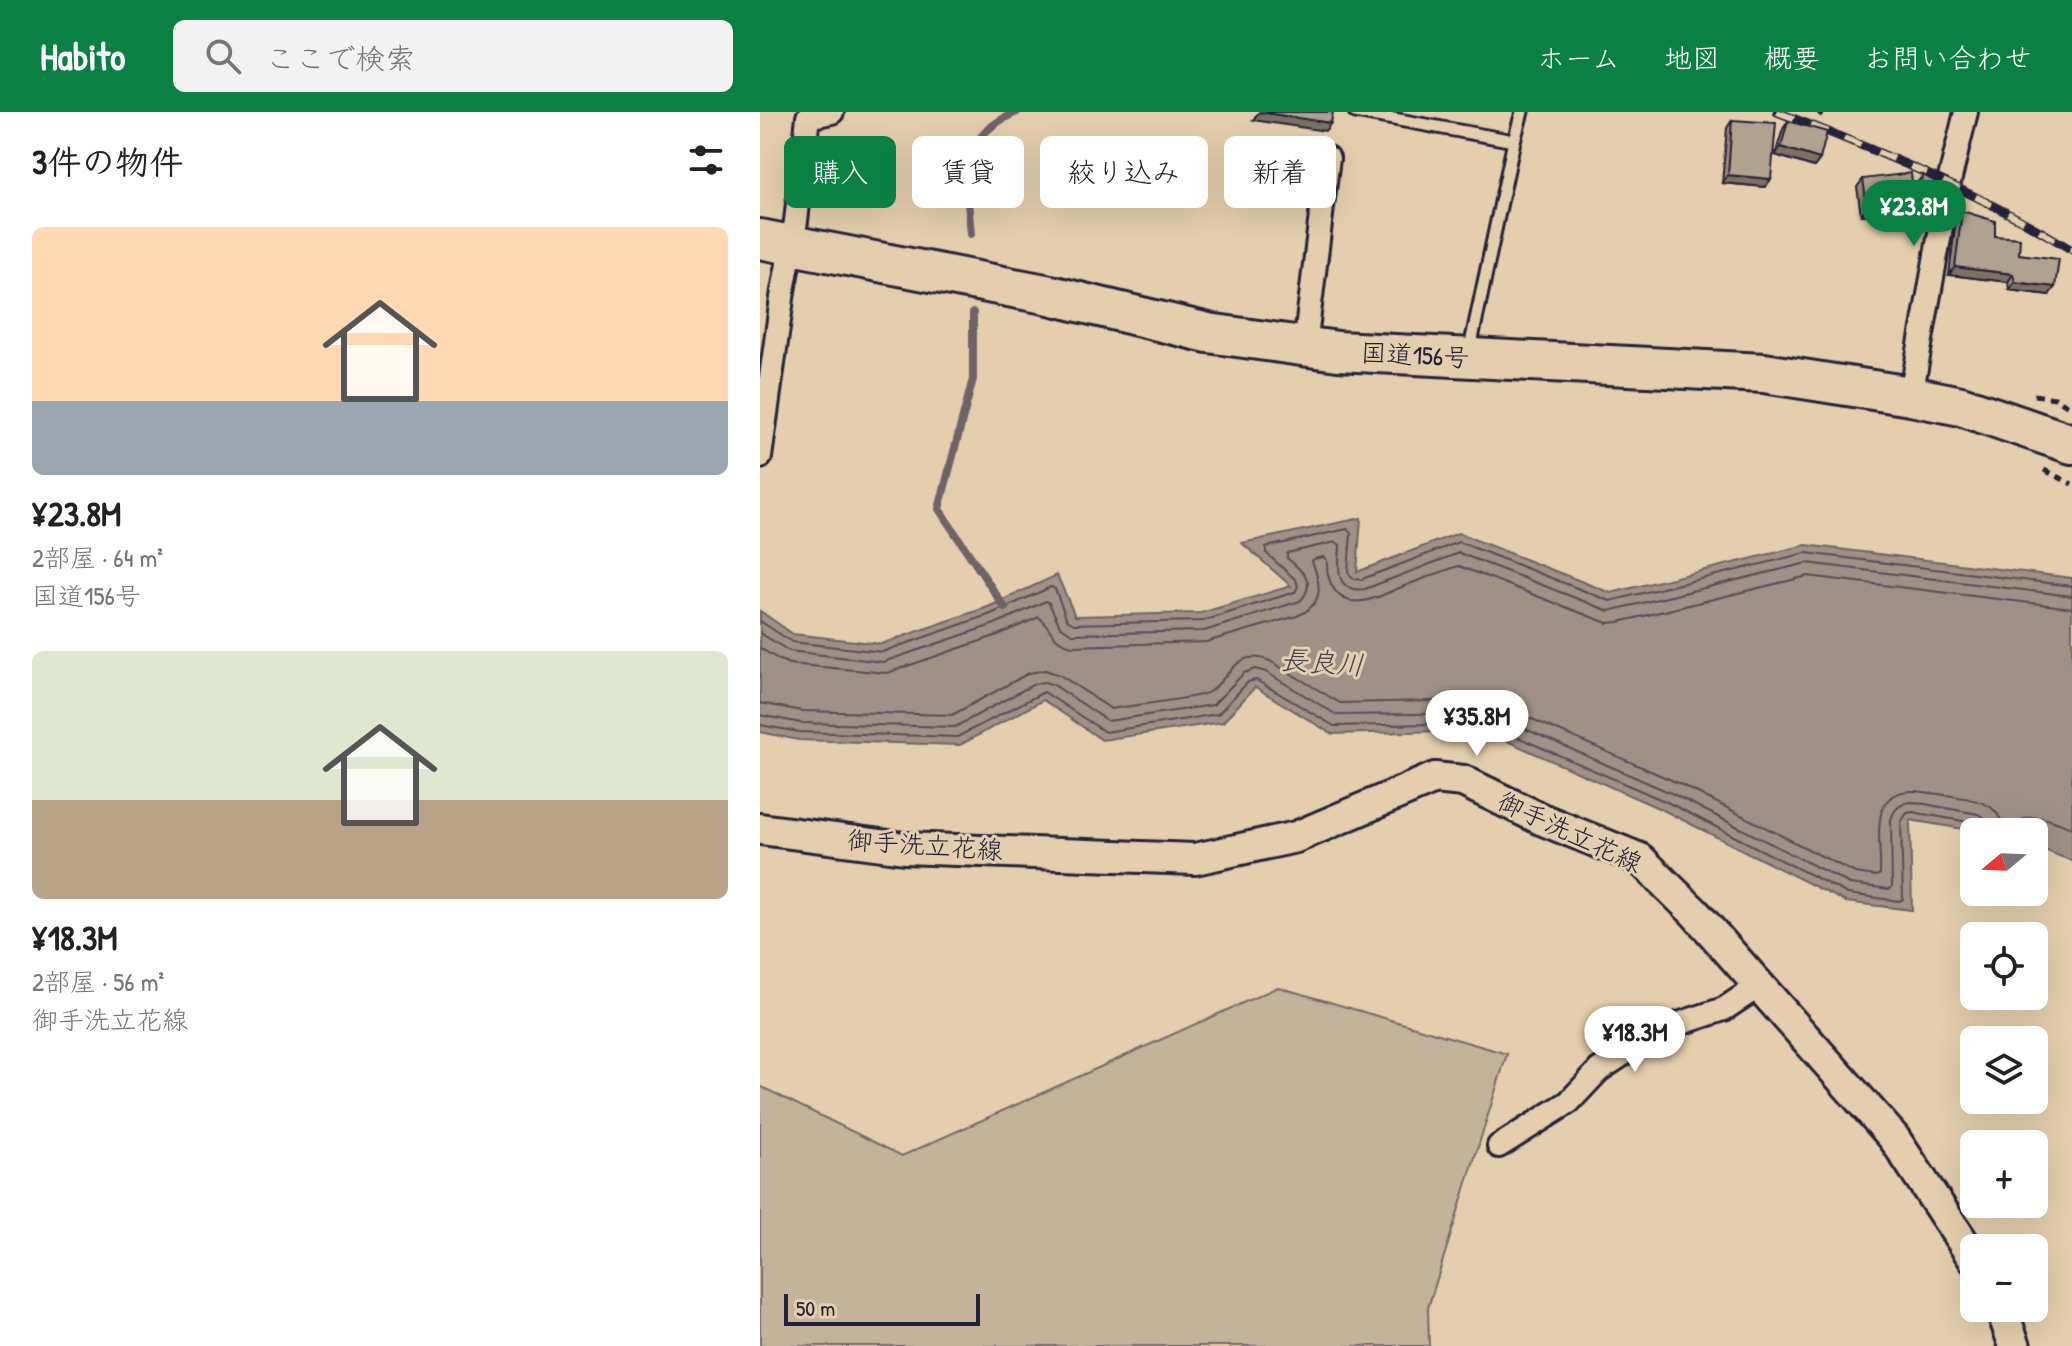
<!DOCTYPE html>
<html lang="ja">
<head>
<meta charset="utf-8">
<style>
  body { margin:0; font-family:"Patrick Hand","Klee One",sans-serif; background:#f2f2f2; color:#222; height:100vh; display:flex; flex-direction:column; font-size:30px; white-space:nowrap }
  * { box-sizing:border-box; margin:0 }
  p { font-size:26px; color:#767676 }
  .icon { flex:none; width:44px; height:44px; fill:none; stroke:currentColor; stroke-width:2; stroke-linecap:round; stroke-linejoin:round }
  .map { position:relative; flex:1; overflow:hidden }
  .panel { display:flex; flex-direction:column; background:#fff; width:760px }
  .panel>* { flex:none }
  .hud { position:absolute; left:24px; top:24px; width:760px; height:72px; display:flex; gap:16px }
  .needle { width:52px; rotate:251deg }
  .controls { position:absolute; left:1200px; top:706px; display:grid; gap:16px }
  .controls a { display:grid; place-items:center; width:88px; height:88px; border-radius:12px; background:#fff; box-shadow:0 8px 32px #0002; font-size:40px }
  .scale { position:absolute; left:24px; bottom:20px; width:196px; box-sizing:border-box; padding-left:8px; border:4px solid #22223b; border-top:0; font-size:22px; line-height:28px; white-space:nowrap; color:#22223b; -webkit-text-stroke:6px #e4cead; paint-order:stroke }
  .price { position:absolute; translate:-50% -68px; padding:0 18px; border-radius:28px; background:#fff; color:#222; font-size:26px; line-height:52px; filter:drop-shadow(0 2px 4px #0008) }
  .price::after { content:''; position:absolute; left:50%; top:48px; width:24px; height:18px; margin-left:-12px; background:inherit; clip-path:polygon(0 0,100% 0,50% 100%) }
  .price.selected { background:#0b8043; color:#fff }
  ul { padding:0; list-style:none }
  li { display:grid; align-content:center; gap:16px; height:424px; padding:0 32px }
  li span { display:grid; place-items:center; height:248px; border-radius:12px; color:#555 }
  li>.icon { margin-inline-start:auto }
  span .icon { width:144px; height:144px; fill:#fffc; stroke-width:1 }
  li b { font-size:34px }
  h2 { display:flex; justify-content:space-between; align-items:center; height:96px; padding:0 32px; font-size:34px }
  .chip { padding:0 28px; border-radius:12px; background:#fff; box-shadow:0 8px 32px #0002; font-size:28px; line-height:72px }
  .chip.selected { background:#0b8043; color:#fff }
  header { display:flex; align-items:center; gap:48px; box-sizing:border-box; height:112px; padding:0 40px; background:#0b8043; color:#fff }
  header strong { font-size:38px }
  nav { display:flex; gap:44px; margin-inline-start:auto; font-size:28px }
  .search { width:560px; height:72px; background:#f2f2f2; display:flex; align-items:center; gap:20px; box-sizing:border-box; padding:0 28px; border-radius:12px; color:#767676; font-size:30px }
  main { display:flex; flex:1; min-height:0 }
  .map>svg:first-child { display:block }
</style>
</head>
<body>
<header>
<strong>Habito</strong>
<div class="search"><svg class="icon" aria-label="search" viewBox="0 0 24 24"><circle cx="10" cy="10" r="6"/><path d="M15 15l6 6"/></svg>ここで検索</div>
<nav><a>ホーム</a><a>地図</a><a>概要</a><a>お問い合わせ</a></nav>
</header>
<main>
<section class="panel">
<h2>3件の物件<svg class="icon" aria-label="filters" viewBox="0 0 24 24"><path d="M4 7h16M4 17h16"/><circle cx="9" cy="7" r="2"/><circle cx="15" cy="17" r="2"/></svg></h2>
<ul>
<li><span style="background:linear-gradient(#ffd9b3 70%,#9aa5b1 0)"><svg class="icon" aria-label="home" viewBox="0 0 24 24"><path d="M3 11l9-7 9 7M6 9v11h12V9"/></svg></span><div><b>¥23.8M</b><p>2部屋 · 64 m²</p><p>国道156号</p></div></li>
<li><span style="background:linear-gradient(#dfe7d0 60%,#b9a48a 0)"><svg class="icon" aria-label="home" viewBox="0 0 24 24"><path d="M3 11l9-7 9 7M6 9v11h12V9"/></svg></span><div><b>¥18.3M</b><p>2部屋 · 56 m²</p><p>御手洗立花線</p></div></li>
</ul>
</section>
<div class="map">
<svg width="1312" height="1234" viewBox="0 0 1312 1234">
  <rect width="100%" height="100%" fill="#e4cead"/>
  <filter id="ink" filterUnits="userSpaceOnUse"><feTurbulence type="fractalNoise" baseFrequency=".0125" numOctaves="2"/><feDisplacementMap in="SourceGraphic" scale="16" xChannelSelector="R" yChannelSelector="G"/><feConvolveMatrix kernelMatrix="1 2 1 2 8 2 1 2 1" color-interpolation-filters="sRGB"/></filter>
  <g filter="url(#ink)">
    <path fill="#c5b29a" stroke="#746a6a" stroke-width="2" d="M518 875 747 942 668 1196 669 1234H0V974L142 1044Z"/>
    <path fill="#a09085" stroke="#6e6467" stroke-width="2" d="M601 406 597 460 698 421 851 481 1046 433 1312 466V749L1274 734V720H1221L1150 708 1152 798 1086 790 905 699 722 618 572 622 495 575 463 610 342 628 283 588 200 633 38 628 0 620V499L33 522 121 532 228 495 297 463 315 504 441 501 531 474 482 431Z"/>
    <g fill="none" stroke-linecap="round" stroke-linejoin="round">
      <path stroke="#544e59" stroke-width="2" d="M0 509 32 530 122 540 231 502 291 475 295 477 307 508 314 512 443 509 535 480 538 474 536 468 506 441V435L587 417 591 421 588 459C590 466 595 469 602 467L699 430 850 489 1046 441 1312 474
        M0 521 29 539 123 550 235 512 286 489 289 491 300 514 312 522 444 519 540 489C558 470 542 459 527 446V441L576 430 580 433C579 454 573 481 605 477L699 441 849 499 1047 451 1312 484
        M0 536 18 547 29 552 127 561 238 523 279 505C293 517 290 529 312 534L446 530 537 504C565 492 561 472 552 449L554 447 563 445 567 448C566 469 576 493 602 489 615 488 627 481 639 476 659 469 678 460 699 454L847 511 859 510 1048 464 1312 496
        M0 591 42 599 192 603 269 561 285 558 300 563 351 597C366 594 441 586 449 580 471 565 476 535 510 549L580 591 721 588 733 590 918 671 1095 761 1116 764 1120 762C1122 730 1106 676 1156 679 1175 682 1221 685 1233 697 1240 703 1242 712 1247 719 1252 715 1258 710 1264 707 1280 701 1297 711 1312 716
        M0 603 41 611 195 615 274 572 284 570 294 573 348 609 453 593 484 561 495 557 506 560 577 603 729 601 913 682 1090 772 1129 777 1132 775 1131 708C1134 696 1142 690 1154 690L1218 702 1228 708 1232 720
        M0 613 39 620 197 625 284 580 345 620 458 602 488 570 496 568 574 614 725 611 909 691 1088 782 1139 789 1143 787 1141 710 1147 701 1152 700 1214 711 1219 714 1222 720"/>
      <path stroke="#6e6467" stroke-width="8" d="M211 122C206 67 196 25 257 0
        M213 201V267L179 397 245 496"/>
      <g stroke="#22223b" stroke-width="17">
        <path id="lane" d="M595 0 754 29 762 0
          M709 241 754 29"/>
      </g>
      <g stroke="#22223b" stroke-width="28">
        <path id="street" d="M545 234 568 46
          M1151 284 1189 70 1206 0
          M0 345 23 179 36 109 48 5 72 0
          M739 1034 809 990 839 958 900 918 964 897 999 874"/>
      </g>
      <g stroke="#22223b" stroke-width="36">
        <path id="secondary" d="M0 717 144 736 435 747 536 725 675 666 703 669 781 707 880 747 935 801 1134 1026 1214 1147
          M1241 1196 1255 1234"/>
      </g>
      <g stroke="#22223b" stroke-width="44">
        <path id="highway" d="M0 127 290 183 448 221 578 239 1004 261 1151 284 1201 294 1312 332"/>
      </g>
      <path stroke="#22223b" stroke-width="5" stroke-dasharray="8 6" stroke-linecap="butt" d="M1059 4 1062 0
        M1274 283 1295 286 1312 296
        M1284 358 1312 372"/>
      <use href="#lane" stroke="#e4cead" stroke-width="11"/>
      <use href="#street" stroke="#e4cead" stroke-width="22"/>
      <use href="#secondary" stroke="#e4cead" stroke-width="30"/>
      <use href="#highway" stroke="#e4cead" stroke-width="38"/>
      <g stroke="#22223b" stroke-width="9">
        <path id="rail" d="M1017 0C1119 39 1220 81 1312 138"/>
      </g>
      <use href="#rail" stroke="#e4cead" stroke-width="6" stroke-dasharray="18" stroke-linecap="butt"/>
    </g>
    <path fill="#988a7b" stroke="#22223b" stroke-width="2" d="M972 8 1011 67 1005 75 962 71 967 16Z
      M1028 9 1060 47 1054 55 1015 43 1023 17Z
      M1163 63 1178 112 1154 110 1157 71Z
      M1103 67 1148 97 1101 103 1097 75Z
      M1202 99 1259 142 1289 183 1249 178 1248 170 1189 163 1196 107Z"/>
    <path fill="#7c7164" stroke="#22223b" stroke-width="2" d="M499 0 571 11 565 19 493 8Z
      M1021 35 1060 47 1054 55 1015 43Z
      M968 63 1011 67 1005 75 962 71Z
      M1154 89 1148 97 1101 103 1107 94Z
      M1159 102 1184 103 1178 112 1154 110Z
      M1195 155 1253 162 1248 170 1189 163Z
      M1255 170 1295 175 1289 183 1249 178Z"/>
    <path fill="#b1a18f" stroke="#22223b" stroke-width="2" d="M500 0H573L571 11Z
      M972 8 1016 11 1011 67 968 63Z
      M1028 9 1067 20 1060 47 1021 35Z
      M1151 61 1154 89 1107 94 1103 67Z
      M1163 63 1187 76 1184 103 1159 102Z
      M1202 99 1235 109V124L1260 126 1259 142 1299 147 1295 175 1255 170 1253 162 1195 155Z"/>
  </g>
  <g text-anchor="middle" stroke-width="6" stroke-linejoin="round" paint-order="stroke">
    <g font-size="26" fill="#22223b" stroke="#e4cead">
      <text transform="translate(655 243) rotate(3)" y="9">国道156号</text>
      <text transform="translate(810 720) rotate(25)" y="9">御手洗立花線</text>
      <text transform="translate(165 733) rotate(4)" y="9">御手洗立花線</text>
    </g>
    <g font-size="28" font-style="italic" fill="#423e4e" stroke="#e4cead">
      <text transform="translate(562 550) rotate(4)" y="10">長良川</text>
    </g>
  </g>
</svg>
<div class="controls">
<a><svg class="needle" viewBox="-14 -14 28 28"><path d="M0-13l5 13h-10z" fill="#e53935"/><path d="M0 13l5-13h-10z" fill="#767676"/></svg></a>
<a><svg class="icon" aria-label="locate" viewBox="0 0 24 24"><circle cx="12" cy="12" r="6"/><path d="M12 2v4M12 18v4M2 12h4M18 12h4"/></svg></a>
<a><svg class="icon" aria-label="layers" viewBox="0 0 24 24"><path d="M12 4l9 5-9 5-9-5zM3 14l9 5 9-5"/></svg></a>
<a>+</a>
<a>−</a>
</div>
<div class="scale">50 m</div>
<b class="price selected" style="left:1154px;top:136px">¥23.8M</b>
<b class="price" style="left:717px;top:646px">¥35.8M</b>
<b class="price" style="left:875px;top:962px">¥18.3M</b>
<div class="hud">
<a class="chip selected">購入</a>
<a class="chip">賃貸</a>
<a class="chip">絞り込み</a>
<a class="chip">新着</a>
</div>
</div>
</main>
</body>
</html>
